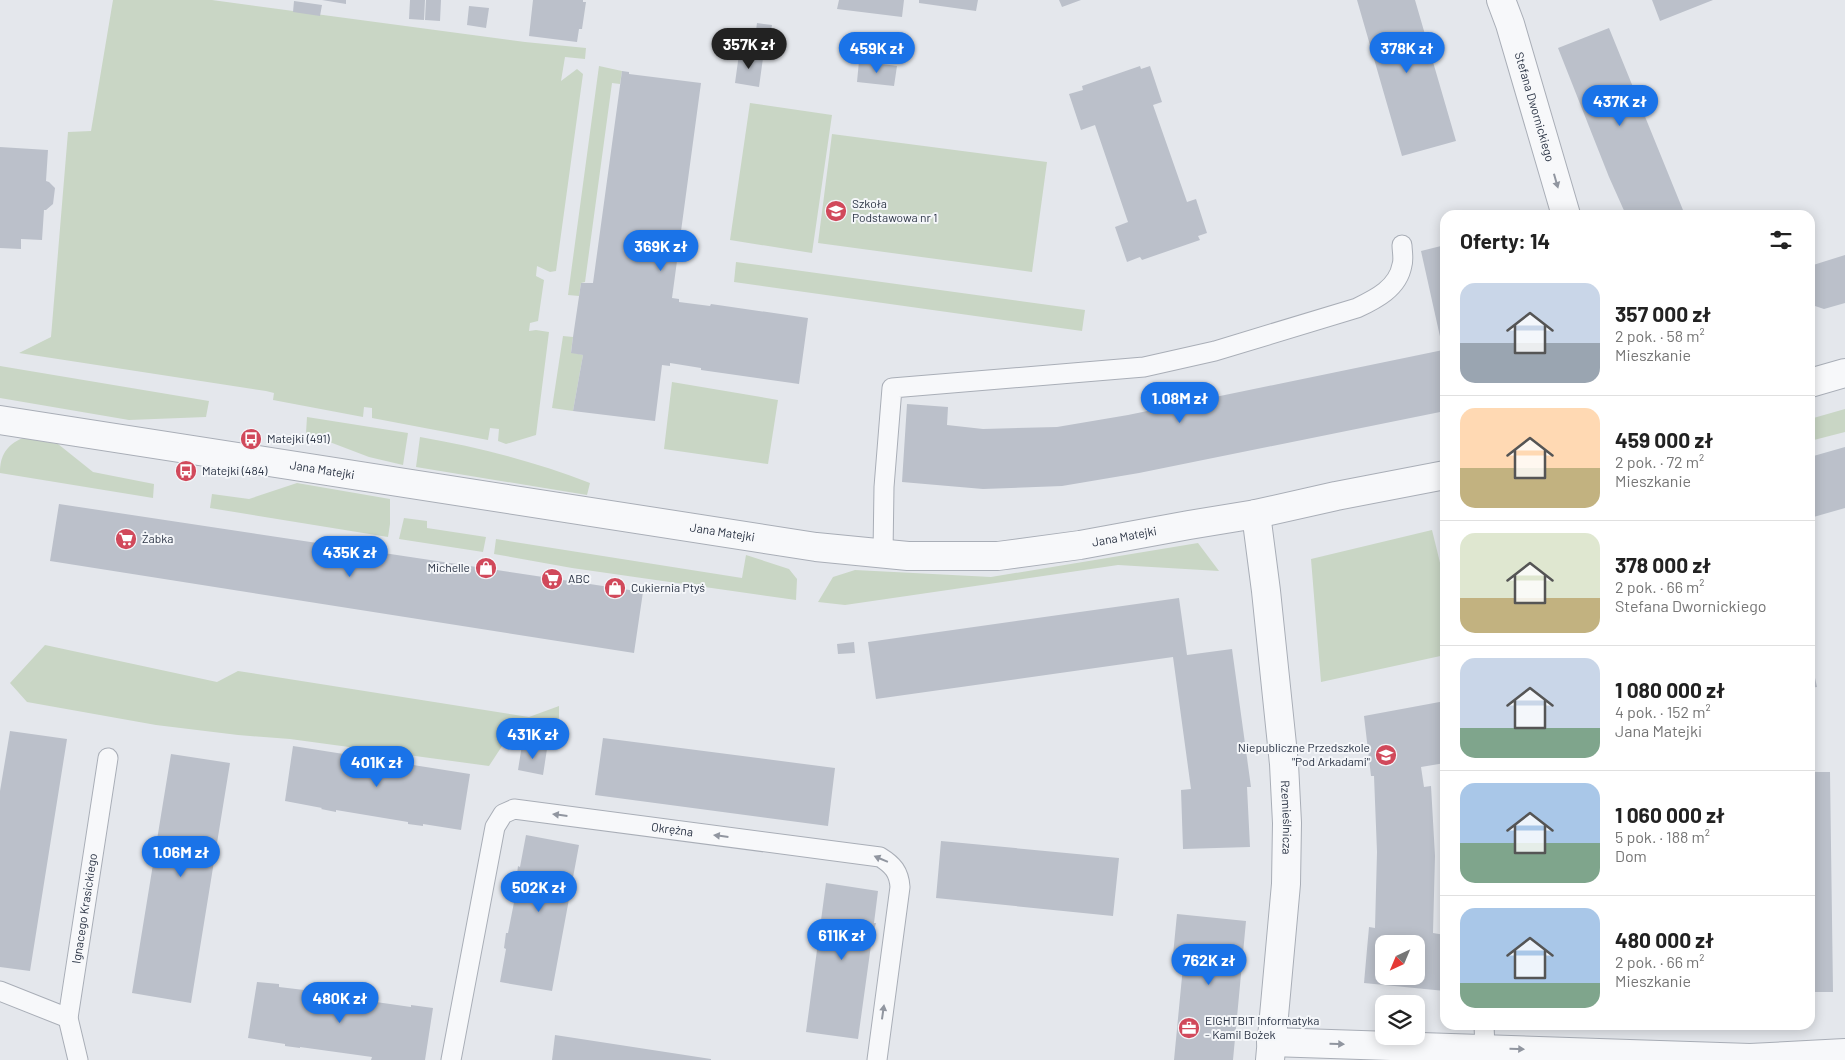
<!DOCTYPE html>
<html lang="pl">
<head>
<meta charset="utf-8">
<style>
  body { margin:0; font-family:Barlow,sans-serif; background:#f6f6f6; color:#222; height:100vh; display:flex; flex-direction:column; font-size:19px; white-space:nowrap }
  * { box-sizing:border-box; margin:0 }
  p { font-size:16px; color:#767676 }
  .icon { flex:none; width:28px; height:28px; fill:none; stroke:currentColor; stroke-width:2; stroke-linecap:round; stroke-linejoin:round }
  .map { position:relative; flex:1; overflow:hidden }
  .side { position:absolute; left:1440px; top:210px; width:375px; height:820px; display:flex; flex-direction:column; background:#fff; border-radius:15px; box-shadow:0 2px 12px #0003 }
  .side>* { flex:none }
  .needle { width:32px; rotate:224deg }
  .fabs { position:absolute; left:1375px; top:935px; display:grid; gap:10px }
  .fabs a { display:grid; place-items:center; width:50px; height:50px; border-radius:10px; background:#fff; box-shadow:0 2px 12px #0003; font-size:25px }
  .price { position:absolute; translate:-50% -42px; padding:0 11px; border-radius:18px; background:#1a73e8; color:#fff; font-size:16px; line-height:32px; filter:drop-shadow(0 1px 2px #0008) }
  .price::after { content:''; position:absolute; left:50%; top:30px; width:15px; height:11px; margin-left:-8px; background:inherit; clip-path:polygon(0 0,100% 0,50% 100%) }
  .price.active { background:#222; color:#fff }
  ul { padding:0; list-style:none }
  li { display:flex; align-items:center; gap:15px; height:125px; padding:0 20px }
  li+li { border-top:1px solid #e0e0e0 }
  li span { display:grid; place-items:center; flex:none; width:140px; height:100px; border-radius:15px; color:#555 }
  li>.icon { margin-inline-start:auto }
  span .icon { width:60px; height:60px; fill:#fffc; stroke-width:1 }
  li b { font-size:21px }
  h2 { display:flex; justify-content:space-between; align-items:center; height:60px; padding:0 20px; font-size:21px }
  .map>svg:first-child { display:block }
</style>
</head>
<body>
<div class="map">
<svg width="1845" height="1060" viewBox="0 0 1845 1060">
  <rect width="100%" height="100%" fill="#e4e7ec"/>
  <path fill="#c9d6c5" d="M113 0H212L525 42 586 48 585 59 565 57 561 81 577 69 583 74 556 271 550 272 537 266 536 276 544 280 538 321 530 323 529 331 536 330 549 332 536 435 506 444 498 441 499 429 490 428 488 440 372 418V408L364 407 363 417 273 400 274 393 266 391 19 353 51 337 68 132 91 131Z
    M599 66 622 71 620 84 612 83 585 282 581 283 579 296 568 295Z
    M750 103 832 115 812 253 730 240Z
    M832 134 1047 162 1032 272 818 243Z
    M736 262 1085 310 1082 331 734 282Z
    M563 336 573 337 571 352 583 355 573 411 552 408Z
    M0 366 209 401 206 417 129 420 0 398Z
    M672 382 778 400 768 464 664 449Z
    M1845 409V432L1810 441V419Z
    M307 417 408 433 403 465 369 457 306 433Z
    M420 437C478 447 536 462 590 483L587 495 416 467Z
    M23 438 58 444 93 472 154 484 153 498 0 473C0 456 6 445 23 438Z
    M297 483 390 499V524L388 537 210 508 212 494 249 499Z
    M404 518 427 521V528L486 537 483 552 399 539Z
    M1432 530 1445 583V655L1321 682 1311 559Z
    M496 539 742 578 746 555 789 569 797 579 796 600 572 568 494 554Z
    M1198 543 1219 571 1118 565 845 605 818 602 833 577 855 570 991 577Z
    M45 645 217 682 238 671 529 717 559 706V743L506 740 489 766 290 739 238 735 156 725 27 702 10 683Z"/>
  <path fill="#bbc0ca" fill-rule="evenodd" d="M322 0H346V4Z
    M410 0H425L424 20 409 19Z
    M426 0H441L440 21 425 20Z
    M533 0H583V2H586L582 29H579L577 42 529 36Z
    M839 0H904L902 17 837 9Z
    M919 0H978L976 11 919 3Z
    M1059 0H1081L1062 7Z
    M1357 0H1415L1456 141 1402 156Z
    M1652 0H1713L1660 21Z
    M294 1 322 5 320 16 293 12Z
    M469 6 489 8 486 28 467 25Z
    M757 23 772 25 767 54 753 52Z
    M1609 28 1685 215H1626L1609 177 1558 48Z
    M739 54 763 58 759 87 735 83Z
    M859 61 897 66 894 86 857 82Z
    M1140 66 1141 69 1150 66 1162 102 1153 105 1187 202 1196 199 1207 233 1198 236 1200 240 1142 260 1140 257 1127 262 1115 227 1128 222 1095 125 1081 130 1069 94 1083 90 1082 86Z
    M622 71 629 72V74L701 83 672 298 679 299V302L710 306 711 304 808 318 799 384 701 370V368L670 363V366L662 365 655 421 573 411 583 355 571 353 573 337 581 283H593Z
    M0 147 48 150 46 181 49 182 55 188 53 204 46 210H44L42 240 21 239V249L0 248Z
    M1445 245V411L1139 473 1062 486 983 489 902 482 907 404 948 407 947 425 983 429 1057 427 1128 415 1443 350 1421 251Z
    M1845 255V303L1824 309 1812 305 1810 297V266Z
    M1845 447V508L1810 518V457Z
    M59 504 643 592 634 653 50 561Z
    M1179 598 1187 655 1232 649 1251 787H1247L1250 847 1183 849 1181 790 1191 789 1173 657 876 699 868 642Z
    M854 642 855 653 838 654 837 644Z
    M1810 655 1817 687 1810 688Z
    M1445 701V763L1421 767 1424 787 1431 786 1435 856 1433 933 1445 935V991L1364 983 1369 927 1375 928 1377 852 1374 776H1371L1364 716ZM1384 944H1416V976H1384Z
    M10 731 67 739 30 971 0 967V791Z
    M603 738 835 768 828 826 595 795Z
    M522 745 547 749 543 775 518 770Z
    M293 746 470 774 461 830 423 824V826L408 824V822L336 810V812L321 809 322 808 285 801Z
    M171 754 230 763 191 1003 132 993Z
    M1810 772H1830L1833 992H1810Z
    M526 835 579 845 552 991 500 982 506 949 504 948 506 933H508L518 882H516L518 866 520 867Z
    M941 841 1119 858 1113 916 936 898Z
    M826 883 878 891 874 923H876L872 938 858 1039 806 1032Z
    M1177 914 1246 921 1233 1060H1174L1184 956 1173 955Z
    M257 982 279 984V987L363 997 362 1000 411 1007V1005L433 1008 425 1060H371L372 1057 300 1047V1048L285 1046V1044L248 1038Z
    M555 1035 711 1059V1060H552Z"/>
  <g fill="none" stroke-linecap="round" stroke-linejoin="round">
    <g stroke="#a9aeb7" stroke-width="21">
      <g id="service">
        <path d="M883 553 884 487 892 388 1144 367 1215 351 1357 308C1376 299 1398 288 1402 265 1404 259 1402 251 1402 245"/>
        <path d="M0 991 68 1018"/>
        <path d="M1484 1025 1485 1048"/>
        <path id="s1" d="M78 1060 68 1018 108 758"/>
        <path id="s2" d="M451 1060 495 827 503 814 514 809 880 857C893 865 899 872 900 887L877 1060"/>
      </g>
    </g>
    <g stroke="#a9aeb7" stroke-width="30">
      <g id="minor">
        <path id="s3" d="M1501 0 1510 24 1566 215"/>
        <path d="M1271 1042 1750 1058 1845 1053"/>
      </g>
    </g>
    <g stroke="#a9aeb7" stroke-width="30">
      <g id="tertiary">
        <path d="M1810 383 1845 373"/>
        <path id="s4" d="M0 420 816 547 908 556H998L1080 545 1189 525 1256 514 1336 496 1445 475"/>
        <path id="s5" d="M1256 514 1266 591 1284 764 1287 823 1286 884 1270 1060"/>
      </g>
    </g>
    <use href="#service" stroke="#f7f8fa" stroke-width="19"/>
    <use href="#minor" stroke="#f7f8fa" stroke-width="28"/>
    <use href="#tertiary" stroke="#f7f8fa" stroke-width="28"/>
  </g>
  <defs><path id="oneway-solid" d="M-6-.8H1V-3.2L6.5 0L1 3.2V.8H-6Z" transform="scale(1.25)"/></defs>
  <g fill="#9196a0">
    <use href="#oneway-solid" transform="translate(1556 181) rotate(74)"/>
    <use href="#oneway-solid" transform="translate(560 815) rotate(-173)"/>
    <use href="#oneway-solid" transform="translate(721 836) rotate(-173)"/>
    <use href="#oneway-solid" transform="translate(881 859) rotate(-157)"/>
    <use href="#oneway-solid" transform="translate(883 1012) rotate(-82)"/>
    <use href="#oneway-solid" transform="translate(1337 1044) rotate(2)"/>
    <use href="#oneway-solid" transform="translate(1517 1049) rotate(2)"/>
  </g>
  <defs>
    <g id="school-disc" transform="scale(1.125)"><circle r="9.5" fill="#d1495b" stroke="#f4f6f9"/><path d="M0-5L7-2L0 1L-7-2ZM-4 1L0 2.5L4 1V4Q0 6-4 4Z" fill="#fff"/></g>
    <g id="bus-disc" transform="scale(1.125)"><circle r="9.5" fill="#d1495b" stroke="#f4f6f9"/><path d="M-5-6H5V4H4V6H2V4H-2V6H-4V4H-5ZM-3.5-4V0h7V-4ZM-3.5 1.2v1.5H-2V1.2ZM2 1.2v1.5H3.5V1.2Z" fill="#fff"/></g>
    <g id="supermarket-disc" transform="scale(1.125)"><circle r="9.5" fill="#d1495b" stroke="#f4f6f9"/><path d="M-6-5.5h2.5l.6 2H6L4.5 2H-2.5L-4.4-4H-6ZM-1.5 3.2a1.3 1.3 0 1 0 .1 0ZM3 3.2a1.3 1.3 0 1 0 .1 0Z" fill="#fff"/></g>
    <g id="shop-disc" transform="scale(1.125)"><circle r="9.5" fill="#d1495b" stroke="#f4f6f9"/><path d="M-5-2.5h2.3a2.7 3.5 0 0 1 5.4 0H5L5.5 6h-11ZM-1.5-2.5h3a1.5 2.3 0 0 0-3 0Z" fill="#fff"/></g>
    <g id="office-disc" transform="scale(1.125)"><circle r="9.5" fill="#d1495b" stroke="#f4f6f9"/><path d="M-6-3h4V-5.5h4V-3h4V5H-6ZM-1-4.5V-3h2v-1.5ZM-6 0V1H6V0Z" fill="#fff"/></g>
  </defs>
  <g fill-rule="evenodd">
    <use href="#school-disc" x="836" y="211"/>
    <use href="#bus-disc" x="251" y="439"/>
    <use href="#bus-disc" x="186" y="471"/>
    <use href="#supermarket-disc" x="126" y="539"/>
    <use href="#shop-disc" x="486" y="568"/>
    <use href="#supermarket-disc" x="552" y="579"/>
    <use href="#shop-disc" x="615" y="588"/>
    <use href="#school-disc" x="1386" y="755"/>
    <use href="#office-disc" x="1189" y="1028"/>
  </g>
  <g text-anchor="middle" stroke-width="4" stroke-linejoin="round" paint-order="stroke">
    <g font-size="12" fill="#2b3445" stroke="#f4f6f9">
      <text dy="4" stroke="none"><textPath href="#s3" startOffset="112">Stefana Dwornickiego</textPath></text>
      <text dy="4" stroke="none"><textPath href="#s4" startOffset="326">Jana Matejki</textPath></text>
      <text dy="4" stroke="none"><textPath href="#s4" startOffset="731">Jana Matejki</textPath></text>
      <text dy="4" stroke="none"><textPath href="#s4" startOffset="1136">Jana Matejki</textPath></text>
      <text dy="4" stroke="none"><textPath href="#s5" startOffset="305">Rzemieślnicza</textPath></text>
      <text dy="4" stroke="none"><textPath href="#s2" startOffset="424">Okrężna</textPath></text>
      <text dy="4" stroke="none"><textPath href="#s1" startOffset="154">Ignacego Krasickiego</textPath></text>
    </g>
    <g font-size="12" fill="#2b3445" stroke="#f4f6f9" text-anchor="start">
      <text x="852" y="208">Szkoła<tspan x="852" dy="14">Podstawowa nr 1</tspan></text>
      <text x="267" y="443">Matejki (491)</text>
      <text x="202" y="475">Matejki (484)</text>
      <text x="142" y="543">Żabka</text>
      <text x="470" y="572" text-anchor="end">Michelle</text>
      <text x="568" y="583">ABC</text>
      <text x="631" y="592">Cukiernia Ptyś</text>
      <text x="1370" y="752" text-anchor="end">Niepubliczne Przedszkole<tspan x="1370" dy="14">"Pod Arkadami"</tspan></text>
      <text x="1205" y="1025">EIGHTBIT Informatyka<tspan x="1205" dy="14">- Kamil Bożek</tspan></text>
    </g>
  </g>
</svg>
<div class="fabs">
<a><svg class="needle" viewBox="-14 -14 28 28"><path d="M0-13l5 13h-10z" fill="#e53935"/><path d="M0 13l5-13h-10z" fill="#767676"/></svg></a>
<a><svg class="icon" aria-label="layers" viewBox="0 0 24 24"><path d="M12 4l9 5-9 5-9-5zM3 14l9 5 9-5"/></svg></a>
</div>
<b class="price active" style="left:749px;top:70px">357K zł</b>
<b class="price" style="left:877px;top:74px">459K zł</b>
<b class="price" style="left:1407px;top:74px">378K zł</b>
<b class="price" style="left:1620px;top:127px">437K zł</b>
<b class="price" style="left:661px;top:272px">369K zł</b>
<b class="price" style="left:1180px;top:424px">1.08M zł</b>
<b class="price" style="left:350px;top:578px">435K zł</b>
<b class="price" style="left:533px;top:760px">431K zł</b>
<b class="price" style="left:377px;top:788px">401K zł</b>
<b class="price" style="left:181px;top:878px">1.06M zł</b>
<b class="price" style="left:539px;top:913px">502K zł</b>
<b class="price" style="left:842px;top:961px">611K zł</b>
<b class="price" style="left:1209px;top:986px">762K zł</b>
<b class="price" style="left:340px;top:1024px">480K zł</b>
<section class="side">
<h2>Oferty: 14<svg class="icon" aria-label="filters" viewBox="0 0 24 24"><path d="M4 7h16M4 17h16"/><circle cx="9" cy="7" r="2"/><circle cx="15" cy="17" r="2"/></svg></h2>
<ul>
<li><span style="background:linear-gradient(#c9d6e8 60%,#9aa5b1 0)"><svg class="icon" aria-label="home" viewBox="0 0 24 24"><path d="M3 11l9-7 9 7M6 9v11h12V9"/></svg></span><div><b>357 000 zł</b><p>2 pok. · 58 m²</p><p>Mieszkanie</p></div></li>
<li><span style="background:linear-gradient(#ffd9b3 60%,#c2b280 0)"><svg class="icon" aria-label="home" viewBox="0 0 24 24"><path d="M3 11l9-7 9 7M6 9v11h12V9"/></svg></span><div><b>459 000 zł</b><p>2 pok. · 72 m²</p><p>Mieszkanie</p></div></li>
<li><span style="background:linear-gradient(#dfe7d0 65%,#c2b280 0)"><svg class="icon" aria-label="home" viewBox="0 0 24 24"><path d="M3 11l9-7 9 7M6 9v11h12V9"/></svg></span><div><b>378 000 zł</b><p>2 pok. · 66 m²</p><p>Stefana Dwornickiego</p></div></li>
<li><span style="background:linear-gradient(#c9d6e8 70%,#7fa58c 0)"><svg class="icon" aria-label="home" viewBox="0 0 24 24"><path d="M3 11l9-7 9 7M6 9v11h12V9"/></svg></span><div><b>1 080 000 zł</b><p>4 pok. · 152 m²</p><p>Jana Matejki</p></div></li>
<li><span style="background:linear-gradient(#a9c7e8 60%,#7fa58c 0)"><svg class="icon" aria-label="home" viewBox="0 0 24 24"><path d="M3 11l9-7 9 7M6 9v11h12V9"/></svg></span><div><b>1 060 000 zł</b><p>5 pok. · 188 m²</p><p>Dom</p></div></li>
<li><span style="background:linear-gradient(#a9c7e8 75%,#7fa58c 0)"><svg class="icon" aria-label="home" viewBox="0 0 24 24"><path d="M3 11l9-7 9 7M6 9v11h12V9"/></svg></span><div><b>480 000 zł</b><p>2 pok. · 66 m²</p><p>Mieszkanie</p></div></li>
</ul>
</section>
</div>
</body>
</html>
